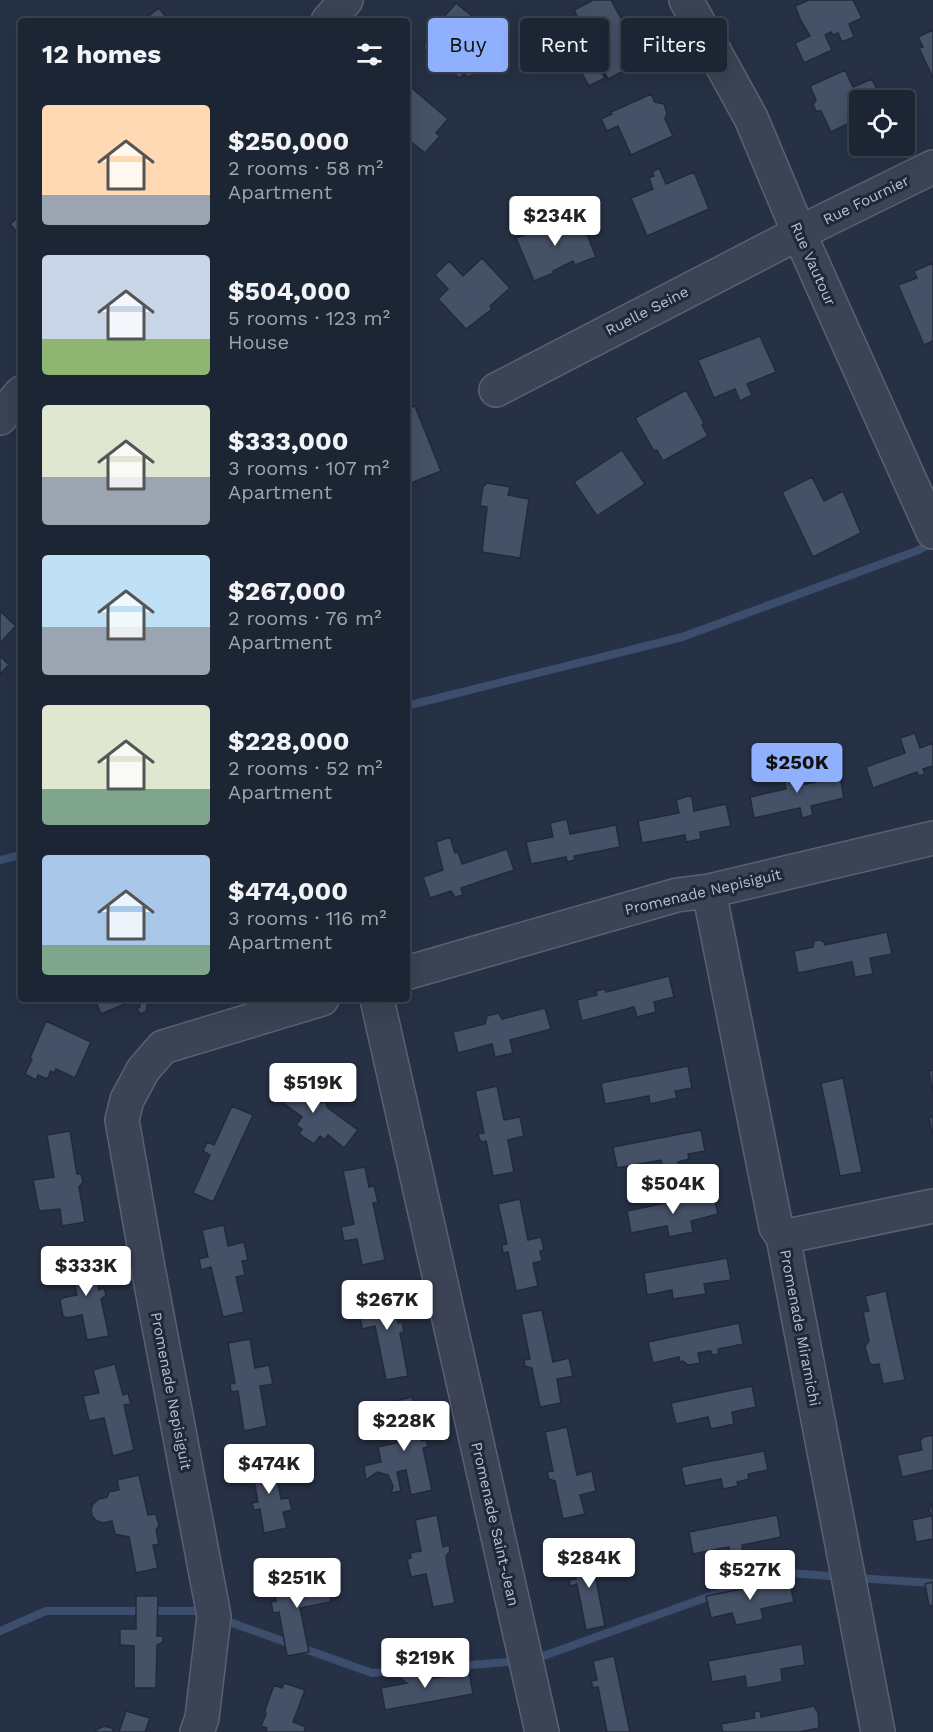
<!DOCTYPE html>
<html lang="en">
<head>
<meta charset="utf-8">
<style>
  body { margin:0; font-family:"Work Sans",sans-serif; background:#293140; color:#f1f3f6; height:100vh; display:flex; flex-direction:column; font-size:22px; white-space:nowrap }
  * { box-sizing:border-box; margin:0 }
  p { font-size:20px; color:#a0a5ac }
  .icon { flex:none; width:33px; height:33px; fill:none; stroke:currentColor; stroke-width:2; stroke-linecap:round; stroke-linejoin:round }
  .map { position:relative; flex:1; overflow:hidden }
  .sheet { position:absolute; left:18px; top:18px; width:392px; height:984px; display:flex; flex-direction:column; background:#1c2534; border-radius:6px; box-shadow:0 6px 24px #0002,0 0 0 2px #3a424f }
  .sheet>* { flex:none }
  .hud { position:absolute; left:428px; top:18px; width:416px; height:54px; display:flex; gap:12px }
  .fabs { position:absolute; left:849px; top:90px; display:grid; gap:12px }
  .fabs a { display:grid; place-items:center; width:66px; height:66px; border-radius:6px; background:#1c2534; box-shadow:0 6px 24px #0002,0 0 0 2px #3a424f; font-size:30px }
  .price { position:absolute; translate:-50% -51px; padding:0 14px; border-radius:6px; background:#fff; color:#222; font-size:20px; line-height:39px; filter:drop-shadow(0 2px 3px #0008) }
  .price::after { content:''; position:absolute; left:50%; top:36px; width:18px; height:14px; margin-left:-9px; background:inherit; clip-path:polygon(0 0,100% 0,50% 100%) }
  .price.active { background:#8fb0fc; color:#111 }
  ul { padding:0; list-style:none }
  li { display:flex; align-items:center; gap:18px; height:150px; padding:0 24px }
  li span { display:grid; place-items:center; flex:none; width:168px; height:120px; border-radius:6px; color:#555 }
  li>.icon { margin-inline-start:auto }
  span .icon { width:72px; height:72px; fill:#fffc; stroke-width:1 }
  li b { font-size:26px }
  h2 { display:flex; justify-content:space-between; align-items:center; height:72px; padding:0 24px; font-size:26px }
  .pill { padding:0 21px; border-radius:6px; background:#1c2534; box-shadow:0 6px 24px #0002,0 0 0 2px #3a424f; font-size:21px; line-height:54px }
  .pill.active { background:#8fb0fc; color:#111 }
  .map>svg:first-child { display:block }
</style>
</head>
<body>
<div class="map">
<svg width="933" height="1732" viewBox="0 0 933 1732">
  <rect width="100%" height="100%" fill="#263145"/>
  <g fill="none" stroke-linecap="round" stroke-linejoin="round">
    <path stroke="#3c4d6e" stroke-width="8" d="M406 706 682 637 919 550 933 542
      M0 860 21 855
      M856 1578 933 1583
      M221 1619 372 1673 519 1661
      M0 1631 46 1611H198L206 1613
      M532 1660 777 1572 843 1577"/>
  </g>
  <path fill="#455167" stroke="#212a3c" stroke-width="1.5" d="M593 0H611L633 40H632L643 61 608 79 598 58 595 62 605 78 589 86 580 70 588 65 582 52 589 40 574 10Z
    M809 0H853L862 18 849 24 854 37 842 42 838 33 833 35 831 32 825 35 832 50 804 63 795 43 810 36 801 21 795 6Z
    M456 3 489 30 479 43 501 61 491 73 486 69 468 77 464 73 460 78 424 49 425 43 432 35H436L440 30 436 26Z
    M159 8 169 21H172H146L145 19Z
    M933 30V78L919 48 923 47 918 37Z
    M845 70 853 87 872 79 881 98 876 100H860V118L831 132 821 111H816L813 105 816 100 810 86Z
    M406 83 448 119 436 133 440 136 425 153 406 138Z
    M651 94 655 102 664 104 667 113 665 119 673 136 631 155 618 126 607 131 601 119 612 114 611 112Z
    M659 168 666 184 694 172 709 209 647 236 631 198 653 189 649 178 654 176 652 172Z
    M555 211 564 229 582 222 596 257 575 265 573 261 553 271 554 273 534 281 516 238 545 227 541 216Z
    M21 215V237L10 224Z
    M482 258 510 288 490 306 492 309 466 329 438 299 448 289 435 275 449 261 463 276Z
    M933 263V341L924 345 898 285 917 278 914 271Z
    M760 336 776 372 747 384 752 395 740 401 735 389 714 398 698 360Z
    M686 390 704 423 702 425 708 436 663 461 657 450 654 451 635 418Z
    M415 406 441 471 406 485V409Z
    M622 450 645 484 597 516 574 482Z
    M812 477 824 501 843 491 861 533 813 557 782 492Z
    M487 483 510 487 508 495 529 499 520 558 482 552 487 507 480 506 483 487Z
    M0 611 16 626 0 643Z
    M0 656 9 665 0 674Z
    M915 733 920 748 933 743V766L923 769 925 774 919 776 917 772 873 788 866 767 905 753 900 738Z
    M795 760 800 763 805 784 840 777 844 798 811 806 813 815 802 818 800 808 754 818 750 797 786 789 781 766 785 762Z
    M688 796 692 797 694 811 726 804 731 826 700 832 701 839 686 842 685 835 642 843 638 821 679 813 676 800Z
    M567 819 570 834 616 825 620 847 574 856 575 860 567 862 566 857 531 864 526 842 553 837 550 823Z
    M450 837 455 853 458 852 462 864 507 849 514 870 461 888 463 895 455 897 451 891 430 898 423 877 443 870 436 842Z
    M887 932 892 954 870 958 873 974 855 977 852 962 798 973 794 951 813 947 814 941 820 940 824 942 825 945Z
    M669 976 674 997 654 1002 656 1012 637 1017 634 1007 582 1021 577 1000 597 995 596 991 605 989 606 992Z
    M95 999H137L101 1014Z
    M139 999H148L151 1004 147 1005 146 1012 140 1014 137 1008 140 1007V1003Z
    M545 1008 551 1029 510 1040 513 1053 495 1057 492 1044 458 1053 453 1032 485 1024 487 1016 499 1013 502 1019Z
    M46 1021 91 1042 75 1078 56 1069 54 1073 51 1071 47 1079 38 1075 36 1080 25 1074 32 1059 30 1058Z
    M688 1066 692 1088 675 1091 677 1098 650 1104 649 1096 605 1104 601 1083Z
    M933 1070V1094L929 1071Z
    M284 1075 322 1103 324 1100 328 1108 358 1130 344 1148 328 1135 325 1140 320 1136 314 1144 299 1134 302 1129 296 1125 302 1117 270 1093Z
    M843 1078 862 1172 840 1176 821 1083Z
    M497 1086 504 1120 520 1117 524 1136 508 1140 514 1172 493 1176 486 1141 482 1142 479 1139 478 1134 484 1133 475 1091Z
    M232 1106 253 1115 213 1202 193 1193 210 1155 203 1151 207 1142 214 1145Z
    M933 1117V1133H932L929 1118Z
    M701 1130 705 1151 688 1154 689 1159 678 1162 680 1173 678 1177H664L661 1160 617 1168 613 1147Z
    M70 1131 77 1174H81L83 1182 79 1187 85 1222 62 1226 60 1209 39 1211 33 1180 54 1177 47 1135Z
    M365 1167 369 1187 374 1186 378 1202 373 1203 385 1260 362 1265 357 1239 344 1241 341 1227 354 1224 343 1171Z
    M713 1193 718 1214 691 1221 693 1232 669 1237 667 1226 631 1233 627 1211Z
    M520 1199 528 1240 541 1237 544 1250 540 1251 542 1261 533 1263 538 1286 516 1291 508 1252 503 1253 502 1245 507 1244 498 1204Z
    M224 1225 228 1246 244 1242 248 1260 242 1261 245 1275 236 1277 244 1312 223 1317 211 1267 201 1270 199 1259 208 1257 202 1230Z
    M90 1249 99 1290 104 1288 106 1295 101 1299 109 1336 87 1340 82 1315 67 1318 63 1316 60 1301 62 1298 77 1295 69 1254Z
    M727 1258 731 1280 704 1284 706 1294 673 1299 672 1290 647 1295 644 1273Z
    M389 1284 398 1323 402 1322 404 1332 400 1333 408 1376 386 1380 375 1326 362 1329 360 1316 373 1314 368 1288Z
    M886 1291 905 1380 883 1384 879 1364 872 1365 869 1362 865 1346 869 1341 863 1312 869 1311 865 1296Z
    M542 1310 553 1362 569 1358 573 1376 557 1379 561 1403 540 1407 532 1368 525 1366 524 1360 530 1359 521 1314Z
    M739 1323 743 1344 718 1349 719 1354 712 1355 711 1351H709L698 1353 700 1363 688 1365 683 1361 680 1362 679 1357 653 1363 648 1342Z
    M250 1339 255 1368 269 1365 273 1384 260 1386 267 1426 244 1431 238 1391 231 1392 230 1384 235 1383 228 1343Z
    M115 1364 123 1395 128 1393 131 1404 124 1405 134 1450 113 1456 104 1418 89 1421 83 1396 99 1393 93 1370Z
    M752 1386 756 1407 732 1412 734 1424 711 1429 708 1417 676 1424 671 1403Z
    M412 1397 422 1441 426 1440 428 1447 423 1448 432 1490 411 1495 406 1470 397 1472 401 1491 391 1493 393 1486 388 1475 377 1472 366 1480 364 1466 381 1462 378 1447 400 1442 391 1402Z
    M567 1427 577 1475 592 1471 596 1491 580 1495 585 1514 563 1519 555 1481 549 1479 547 1472 553 1471 545 1432Z
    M933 1435V1470L902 1477 897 1455 922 1450 920 1441 923 1437Z
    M764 1451 768 1470 748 1474 749 1479 737 1482 738 1486 723 1489 721 1479 685 1486 681 1467Z
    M272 1455 281 1499 289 1498 292 1510 283 1512 287 1528 264 1533 260 1509 254 1510 252 1503 258 1502 250 1459Z
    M139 1475 148 1515 156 1514 159 1526 156 1530 159 1544 153 1545 158 1568 136 1573 129 1537 115 1534 112 1521 103 1523 97 1521 92 1516 91 1509 93 1504 99 1499 107 1497 109 1492 119 1490 117 1480Z
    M932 1503 933 1539 916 1542 912 1520 931 1516 929 1510Z
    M437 1515 443 1547 449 1545 450 1551 446 1556 447 1564 455 1603 433 1607 426 1574 411 1577 407 1559 411 1558 410 1553 421 1551 415 1520Z
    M777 1515 781 1537 742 1545 743 1554 731 1556 729 1547 693 1554 689 1532Z
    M591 1553 592 1562 605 1559 608 1571 595 1574 605 1626 586 1630 577 1584 570 1586 569 1580 576 1579 571 1557Z
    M294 1576 297 1592 307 1590 305 1580 325 1576 331 1599 330 1602 300 1608 309 1652 287 1656 279 1612 273 1613 271 1602 276 1601 273 1580Z
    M789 1580 794 1602 761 1609 763 1618 761 1620 736 1625 732 1613 711 1618 706 1596 742 1589 741 1586 747 1585V1588Z
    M933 1582V1605L929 1606 925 1584Z
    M136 1596H158L157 1636H163V1642L157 1645 156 1688H134V1646L120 1645V1629H136Z
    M802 1644 805 1665 781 1669 782 1679 781 1682 747 1688 745 1676 712 1682 708 1661Z
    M614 1656 630 1732H607L598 1687 593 1688 591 1681 597 1680 593 1661Z
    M410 1665 414 1668 415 1673 422 1675 423 1680 469 1672 473 1694 385 1710 381 1688 407 1683 400 1678 399 1671 403 1666Z
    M284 1683 305 1690 293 1722 306 1727 304 1732H266L267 1728 261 1726 266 1714 265 1710 274 1685 282 1688Z
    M814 1706 818 1713 819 1728 799 1732H723L721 1724 755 1718 754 1712 760 1711 761 1717Z
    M126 1711 150 1718 145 1732H119Z
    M104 1726 112 1728 114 1732H95L96 1730Z"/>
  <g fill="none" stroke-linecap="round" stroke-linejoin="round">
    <g stroke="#596172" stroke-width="36">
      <path id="minor" d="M686 0 751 118 799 233 933 532
        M328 21 346 0
        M496 390 799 233 933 167
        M0 418 21 393
        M709 891 776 1227 783 1237 878 1732
        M406 973 677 895 709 891 933 838
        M377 999 542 1732
        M783 1237 933 1206
        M197 1732 202 1718 214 1616 148 1268 122 1120 127 1100 143 1070 163 1047 322 999"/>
    </g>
    <use href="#minor" stroke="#3b4354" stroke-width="33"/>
  </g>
  <g text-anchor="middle" stroke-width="6" stroke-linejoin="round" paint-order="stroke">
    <g font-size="15" fill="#b9bfce" stroke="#1f283a">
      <text transform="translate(866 200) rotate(-26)" y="5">Rue Fournier</text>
      <text transform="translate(813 264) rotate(66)" y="5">Rue Vautour</text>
      <text transform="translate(647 311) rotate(-27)" y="5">Ruelle Seine</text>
      <text transform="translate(703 892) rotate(-13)" y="5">Promenade Nepisiguit</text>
      <text transform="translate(800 1328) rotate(79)" y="5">Promenade Miramichi</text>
      <text transform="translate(171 1391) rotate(79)" y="5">Promenade Nepisiguit</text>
      <text transform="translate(495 1524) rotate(77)" y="5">Promenade Saint-Jean</text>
    </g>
  </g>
</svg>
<div class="fabs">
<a><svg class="icon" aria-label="locate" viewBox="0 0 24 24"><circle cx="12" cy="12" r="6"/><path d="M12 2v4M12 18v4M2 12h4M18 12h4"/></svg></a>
</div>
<b class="price" style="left:555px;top:247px">$234K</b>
<b class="price active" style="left:797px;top:794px">$250K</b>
<b class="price" style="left:313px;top:1114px">$519K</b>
<b class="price" style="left:673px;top:1215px">$504K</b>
<b class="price" style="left:86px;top:1297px">$333K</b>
<b class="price" style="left:387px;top:1331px">$267K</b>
<b class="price" style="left:404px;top:1452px">$228K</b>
<b class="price" style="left:269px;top:1495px">$474K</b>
<b class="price" style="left:589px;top:1589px">$284K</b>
<b class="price" style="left:750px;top:1601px">$527K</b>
<b class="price" style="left:297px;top:1609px">$251K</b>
<b class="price" style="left:425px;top:1689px">$219K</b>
<div class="hud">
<a class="pill active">Buy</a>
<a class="pill">Rent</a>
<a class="pill">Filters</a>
</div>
<section class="sheet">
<h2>12 homes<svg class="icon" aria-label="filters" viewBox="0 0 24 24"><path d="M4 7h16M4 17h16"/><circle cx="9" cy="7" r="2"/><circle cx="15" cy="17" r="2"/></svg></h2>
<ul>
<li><span style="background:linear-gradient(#ffd9b3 75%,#9aa5b1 0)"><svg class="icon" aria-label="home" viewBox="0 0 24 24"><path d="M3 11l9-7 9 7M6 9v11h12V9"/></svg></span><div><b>$250,000</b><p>2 rooms · 58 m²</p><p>Apartment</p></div></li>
<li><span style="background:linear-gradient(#c9d6e8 70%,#8fb573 0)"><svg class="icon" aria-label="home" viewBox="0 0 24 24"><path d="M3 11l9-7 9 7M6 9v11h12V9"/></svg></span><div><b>$504,000</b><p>5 rooms · 123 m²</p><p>House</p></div></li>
<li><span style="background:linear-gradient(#dfe7d0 60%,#9aa5b1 0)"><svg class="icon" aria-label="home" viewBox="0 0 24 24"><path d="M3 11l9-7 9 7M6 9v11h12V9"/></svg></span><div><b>$333,000</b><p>3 rooms · 107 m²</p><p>Apartment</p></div></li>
<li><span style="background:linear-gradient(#bfe0f5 60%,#9aa5b1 0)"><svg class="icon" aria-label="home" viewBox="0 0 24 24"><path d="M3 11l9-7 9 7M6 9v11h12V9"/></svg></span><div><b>$267,000</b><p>2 rooms · 76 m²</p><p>Apartment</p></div></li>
<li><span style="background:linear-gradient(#dfe7d0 70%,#7fa58c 0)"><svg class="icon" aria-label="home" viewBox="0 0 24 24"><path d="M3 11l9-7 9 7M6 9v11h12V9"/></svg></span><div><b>$228,000</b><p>2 rooms · 52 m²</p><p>Apartment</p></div></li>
<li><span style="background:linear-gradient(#a9c7e8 75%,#7fa58c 0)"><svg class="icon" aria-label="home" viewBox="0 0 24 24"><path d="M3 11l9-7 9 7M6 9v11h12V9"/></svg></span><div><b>$474,000</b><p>3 rooms · 116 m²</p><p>Apartment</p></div></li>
</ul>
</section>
</div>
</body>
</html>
